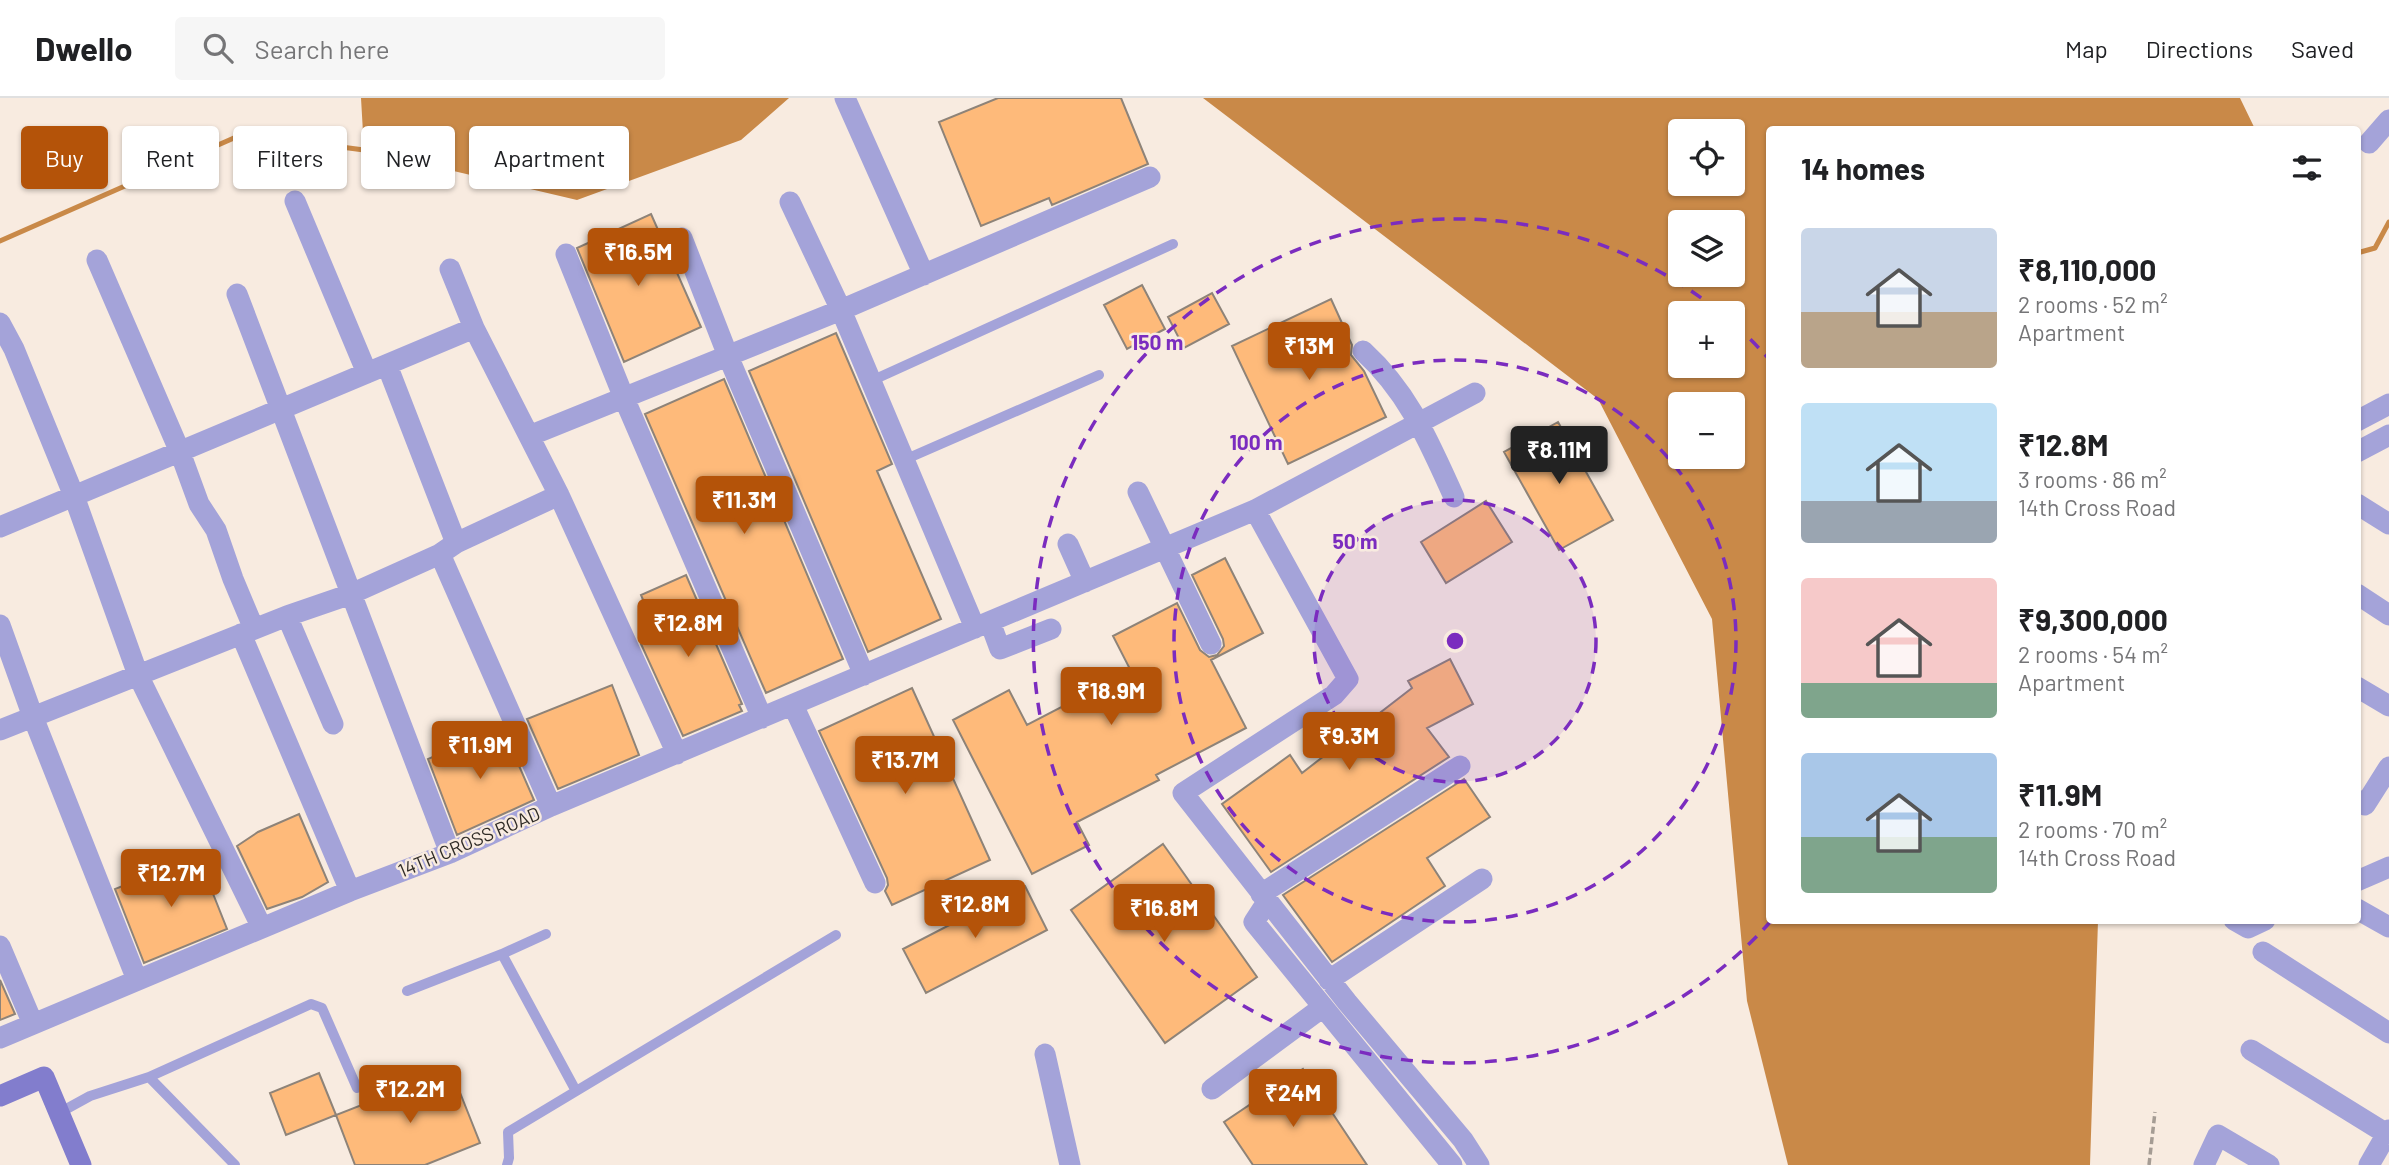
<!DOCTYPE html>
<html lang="en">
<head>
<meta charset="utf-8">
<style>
  body { margin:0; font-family:Barlow,sans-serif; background:#f6f6f6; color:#202124; height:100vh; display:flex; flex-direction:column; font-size:26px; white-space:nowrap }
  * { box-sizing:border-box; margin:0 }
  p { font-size:23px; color:#757577 }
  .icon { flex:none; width:38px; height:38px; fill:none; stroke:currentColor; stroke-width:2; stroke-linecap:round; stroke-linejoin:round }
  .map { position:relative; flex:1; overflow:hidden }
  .drawer { position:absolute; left:1766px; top:28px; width:595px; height:798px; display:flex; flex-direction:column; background:#fff; border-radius:7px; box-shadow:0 2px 5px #0004 }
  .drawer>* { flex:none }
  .hud { position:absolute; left:21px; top:28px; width:665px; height:63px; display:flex; gap:14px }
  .fabs { position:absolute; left:1668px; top:21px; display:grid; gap:14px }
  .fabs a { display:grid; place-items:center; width:77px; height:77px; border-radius:7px; background:#fff; box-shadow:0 2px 5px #0004; font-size:35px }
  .price { position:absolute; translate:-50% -60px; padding:0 16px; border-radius:7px; background:#b45309; color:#fff; font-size:23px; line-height:46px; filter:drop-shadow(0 2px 4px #0008) }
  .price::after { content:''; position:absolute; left:50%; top:42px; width:21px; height:16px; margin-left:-10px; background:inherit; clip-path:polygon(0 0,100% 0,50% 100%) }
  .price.active { background:#222; color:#fff }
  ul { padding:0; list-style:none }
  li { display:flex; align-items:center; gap:21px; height:175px; padding:0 35px }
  li span { display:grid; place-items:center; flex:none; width:196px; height:140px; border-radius:7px; color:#555 }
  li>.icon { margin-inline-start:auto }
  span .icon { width:84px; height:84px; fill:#fffc; stroke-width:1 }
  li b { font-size:30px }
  h2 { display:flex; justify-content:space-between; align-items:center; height:84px; padding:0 35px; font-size:30px }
  .tag { padding:0 24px; border-radius:7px; background:#fff; box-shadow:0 2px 5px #0004; font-size:24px; line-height:63px }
  .tag.active { background:#b45309; color:#fff }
  header { display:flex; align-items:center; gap:42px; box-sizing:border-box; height:98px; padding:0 35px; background:#fff; border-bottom:2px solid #e0e0e0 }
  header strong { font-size:33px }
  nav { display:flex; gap:38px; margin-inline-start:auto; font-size:24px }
  .search { width:490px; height:63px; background:#f6f6f6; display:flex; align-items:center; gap:18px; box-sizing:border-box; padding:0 24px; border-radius:7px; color:#757577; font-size:26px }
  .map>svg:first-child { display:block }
</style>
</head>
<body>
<header>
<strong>Dwello</strong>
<div class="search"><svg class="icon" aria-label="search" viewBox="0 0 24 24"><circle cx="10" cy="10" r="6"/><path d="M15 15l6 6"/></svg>Search here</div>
<nav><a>Map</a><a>Directions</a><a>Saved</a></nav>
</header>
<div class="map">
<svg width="2389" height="1067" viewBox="0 0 2389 1067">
  <rect width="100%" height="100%" fill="#f8ebe0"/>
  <path fill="#c98948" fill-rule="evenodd" d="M361 0H789L741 42 577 102 364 52Z
    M1203 0H2240L2255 31 1769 32V822L2098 823 2090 1067H1788L1747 903 1712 521 1598 301ZM1680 33H1732V86H1680ZM1680 124H1732V177H1680ZM1680 215H1732V268H1680ZM1680 306H1732V359H1680Z"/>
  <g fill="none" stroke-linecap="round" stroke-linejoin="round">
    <path stroke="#c98948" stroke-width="5" d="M0 143 243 36 364 52
      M2357 155 2375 150 2389 124"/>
  </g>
  <path fill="#feba7a" stroke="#8e8378" stroke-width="2" d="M998 0H1121L1148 66 1052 107 1049 100 981 128 939 24Z
    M651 116 701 229 624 264 577 150Z
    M1142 187 1165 231 1127 251 1104 207Z
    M1212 195 1229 226 1184 250 1168 219Z
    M1331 201 1352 247 1351 257 1364 273 1386 319 1288 366 1232 248Z
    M836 235 892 366 877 373 941 521 868 554 749 273Z
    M724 281 843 561 766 595 645 316Z
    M1558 324 1613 422 1559 452 1504 354Z
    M1486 403 1512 444 1446 485 1421 444Z
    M1225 460 1263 535 1211 562 1246 630 1156 677 1159 682 1077 724 1089 747 1032 776 953 622 1009 592 1027 627 1131 573 1113 538 1177 505 1200 552 1209 559 1217 557 1224 548 1223 541 1192 477Z
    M686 477 742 606 739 607 742 613 683 638 641 546 658 538 641 497Z
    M1450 561 1473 606 1427 630 1449 659 1271 774 1222 706 1290 657 1302 675 1412 590 1408 583Z
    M612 587 639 657 558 691 527 621Z
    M912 590 990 762 892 807 885 793 888 787 887 780 819 633Z
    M502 629 534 702 457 737 428 661Z
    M1464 681 1490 719 1427 760 1445 788 1332 864 1283 797Z
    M299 716 328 784 302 799 267 811 237 748 258 734Z
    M1163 746 1257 879 1165 945 1071 812Z
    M198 758 227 831 144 865 115 791Z
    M1025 788 1047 832 926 895 903 851Z
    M0 882 15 916 0 922Z
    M1303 971 1367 1067H1253L1224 1024Z
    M451 972 480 1045 425 1067H355L336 1017Z
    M319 975 336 1017 286 1037 270 995Z"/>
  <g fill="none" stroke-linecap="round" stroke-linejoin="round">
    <path stroke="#a59c94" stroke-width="3.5" stroke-dasharray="7 3.5" stroke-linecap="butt" d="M2149 1067 2155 1014"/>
    <path stroke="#a4a3d9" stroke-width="10" d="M871 283 1173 146
      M904 362 1099 277
      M502 856 546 836
      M407 893 502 856 576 993
      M149 979 311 906 322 910 357 990
      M59 1015 90 998 149 979 235 1067
      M507 1067 509 1060 508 1034 836 837"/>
    <path stroke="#a4a3d9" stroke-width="21" d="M845 0 924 177
      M2369 45 2389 22
      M295 103 367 275
      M790 104 841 212 975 530
      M682 140 728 258 864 577
      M566 156 624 300 762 620
      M97 162 180 354 199 406 216 432 233 481 254 531
      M450 171 474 230 559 397 677 656
      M237 196 450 755
      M0 225 14 251 74 398 138 577 262 830
      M1363 253C1409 295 1429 344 1454 399
      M387 267 456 445
      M2357 323 2389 306
      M529 338 841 212 1150 79
      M2357 354 2389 337
      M1138 394 1211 546
      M2357 406 2389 426
      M1255 412 1348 581 1334 597 1183 695 1347 904 1463 1042 1479 1067
      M0 429 474 230
      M1068 446 1085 484
      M440 456 551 708
      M2357 496 2389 517
      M287 518 333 626
      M990 524 1000 551 1051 531
      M0 527 33 619 137 882
      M241 536 350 793
      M2357 589 2389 608
      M793 607 875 785
      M0 632 287 518 351 496 440 456 456 445 559 397
      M2357 702 2365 707 2389 669
      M2357 783 2389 769
      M1261 796 1460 668
      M1267 804 1254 824 1452 1067
      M2357 811 2389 829
      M2234 822 2248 830 2265 822
      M0 848 33 926
      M2263 854 2389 935
      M1329 882 1482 781
      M0 940 350 793 450 755 551 708 1255 412 1475 295
      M2251 952 2387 1036
      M1045 956 1070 1067
      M1212 991 1323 909
      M2204 1067 2218 1037 2269 1067
      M2369 1067 2389 1032"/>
    <path stroke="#827dcd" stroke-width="21" d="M0 998 44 979 81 1067"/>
  </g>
  <circle cx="1455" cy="543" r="141" fill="#7b2cbf" fill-opacity=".12"/>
  <g fill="none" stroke="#7b2cbf" stroke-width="3.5" stroke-dasharray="12 9">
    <circle cx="1455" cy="543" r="141"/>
    <circle cx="1455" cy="543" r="281"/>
    <path d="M1771 823A422 422 0 1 1 1721 215M1735 227A422 422 0 0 1 1769 261"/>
  </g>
  <g text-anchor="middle" stroke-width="5" stroke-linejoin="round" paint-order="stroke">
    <g font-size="19" fill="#2f2b26" stroke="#f8ebe0">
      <text transform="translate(469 744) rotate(-23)" y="7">14TH CROSS ROAD</text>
    </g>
  </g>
  <circle cx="1455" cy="543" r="10" fill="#7b2cbf" stroke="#f8ebe0" stroke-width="3.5"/>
  <g font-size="21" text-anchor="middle" font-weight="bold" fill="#7b2cbf" stroke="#f8ebe0" stroke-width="5" stroke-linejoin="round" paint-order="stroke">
    <text x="1157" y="252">150 m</text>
    <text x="1256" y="352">100 m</text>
    <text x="1355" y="451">50 m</text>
  </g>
</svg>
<div class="fabs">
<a><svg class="icon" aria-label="locate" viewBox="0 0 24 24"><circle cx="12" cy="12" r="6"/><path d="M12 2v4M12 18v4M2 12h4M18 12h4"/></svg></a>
<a><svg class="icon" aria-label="layers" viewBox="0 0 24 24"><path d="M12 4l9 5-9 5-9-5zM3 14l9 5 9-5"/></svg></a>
<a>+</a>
<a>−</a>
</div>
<b class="price" style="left:638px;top:190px">₹16.5M</b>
<b class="price" style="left:1309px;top:284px">₹13M</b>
<b class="price active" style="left:1559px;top:388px">₹8.11M</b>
<b class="price" style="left:744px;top:438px">₹11.3M</b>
<b class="price" style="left:688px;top:561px">₹12.8M</b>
<b class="price" style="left:1111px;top:629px">₹18.9M</b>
<b class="price" style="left:1349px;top:674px">₹9.3M</b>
<b class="price" style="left:480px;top:683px">₹11.9M</b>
<b class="price" style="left:905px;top:698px">₹13.7M</b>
<b class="price" style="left:171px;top:811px">₹12.7M</b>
<b class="price" style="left:975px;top:842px">₹12.8M</b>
<b class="price" style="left:1164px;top:846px">₹16.8M</b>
<b class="price" style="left:410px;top:1027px">₹12.2M</b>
<b class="price" style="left:1293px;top:1031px">₹24M</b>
<div class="hud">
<a class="tag active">Buy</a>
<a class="tag">Rent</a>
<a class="tag">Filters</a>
<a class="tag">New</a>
<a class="tag">Apartment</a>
</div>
<section class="drawer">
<h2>14 homes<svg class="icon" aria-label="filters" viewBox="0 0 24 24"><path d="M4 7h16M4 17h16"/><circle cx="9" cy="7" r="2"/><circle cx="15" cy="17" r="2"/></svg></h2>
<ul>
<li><span style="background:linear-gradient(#c9d6e8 60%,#b9a48a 0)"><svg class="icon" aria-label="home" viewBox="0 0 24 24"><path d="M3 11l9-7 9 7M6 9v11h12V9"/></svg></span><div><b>₹8,110,000</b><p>2 rooms · 52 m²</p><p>Apartment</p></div></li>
<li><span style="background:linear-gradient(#bfe0f5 70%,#9aa5b1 0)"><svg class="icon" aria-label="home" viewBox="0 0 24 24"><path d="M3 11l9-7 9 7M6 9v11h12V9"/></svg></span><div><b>₹12.8M</b><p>3 rooms · 86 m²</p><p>14th Cross Road</p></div></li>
<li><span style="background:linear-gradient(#f6c9c9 75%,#7fa58c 0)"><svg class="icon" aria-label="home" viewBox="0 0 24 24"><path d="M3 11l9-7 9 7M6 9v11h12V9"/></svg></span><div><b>₹9,300,000</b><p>2 rooms · 54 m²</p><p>Apartment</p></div></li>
<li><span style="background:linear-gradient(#a9c7e8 60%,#7fa58c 0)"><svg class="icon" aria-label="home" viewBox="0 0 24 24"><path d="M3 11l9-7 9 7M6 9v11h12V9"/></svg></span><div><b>₹11.9M</b><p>2 rooms · 70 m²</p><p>14th Cross Road</p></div></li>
</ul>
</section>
</div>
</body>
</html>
